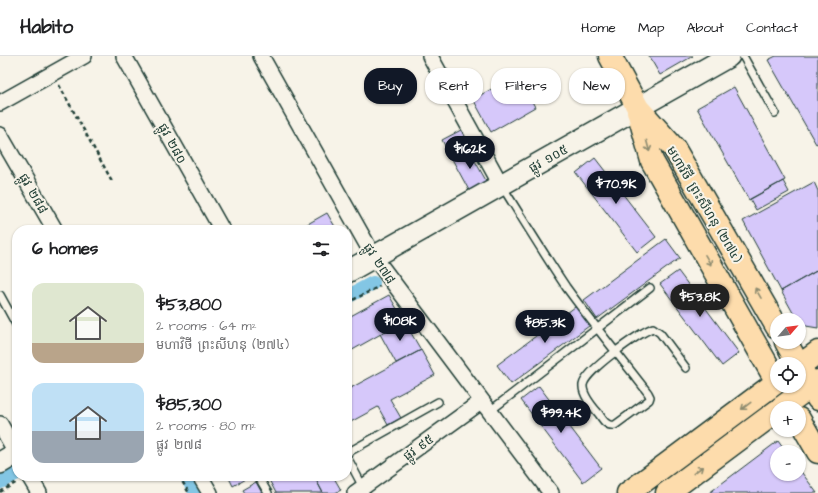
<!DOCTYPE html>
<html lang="en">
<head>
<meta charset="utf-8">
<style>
  body { margin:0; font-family:"Architects Daughter","Noto Sans Khmer",sans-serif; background:#f6f6f6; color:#202124; height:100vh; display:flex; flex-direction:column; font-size:15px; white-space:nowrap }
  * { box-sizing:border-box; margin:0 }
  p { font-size:13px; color:#757577 }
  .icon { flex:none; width:22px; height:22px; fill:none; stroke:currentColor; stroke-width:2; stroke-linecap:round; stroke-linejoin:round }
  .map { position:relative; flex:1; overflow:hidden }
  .details { position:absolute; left:12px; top:169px; width:340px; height:256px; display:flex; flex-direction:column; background:#fff; border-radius:16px; box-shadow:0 1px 3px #0004 }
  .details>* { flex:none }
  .top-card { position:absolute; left:364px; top:12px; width:380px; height:36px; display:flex; gap:8px }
  .needle { width:26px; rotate:62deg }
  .fabs { position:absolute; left:770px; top:257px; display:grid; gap:8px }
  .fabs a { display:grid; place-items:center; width:36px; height:36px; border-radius:50%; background:#fff; box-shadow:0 1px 3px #0004; font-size:20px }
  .price { position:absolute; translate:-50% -34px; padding:0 9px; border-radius:14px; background:#111827; color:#fff; font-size:13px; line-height:26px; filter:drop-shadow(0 1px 2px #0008) }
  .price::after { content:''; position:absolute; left:50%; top:24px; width:12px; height:9px; margin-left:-6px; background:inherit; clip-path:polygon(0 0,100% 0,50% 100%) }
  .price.active { background:#222; color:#fff }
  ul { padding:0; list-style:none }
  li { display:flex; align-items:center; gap:12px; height:100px; padding:0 20px }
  li span { display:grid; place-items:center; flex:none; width:112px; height:80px; border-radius:12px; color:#555 }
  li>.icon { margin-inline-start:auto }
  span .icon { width:48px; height:48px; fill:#fffc; stroke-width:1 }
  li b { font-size:17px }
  h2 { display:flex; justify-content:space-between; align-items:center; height:48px; padding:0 20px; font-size:17px }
  .tag { padding:0 14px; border-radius:16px; background:#fff; box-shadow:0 1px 3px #0004; font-size:14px; line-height:36px }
  .tag.active { background:#111827; color:#fff }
  header { display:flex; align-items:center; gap:24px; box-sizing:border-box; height:56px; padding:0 20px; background:#fff; border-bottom:1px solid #e0e0e0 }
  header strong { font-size:19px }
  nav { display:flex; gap:22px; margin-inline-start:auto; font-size:14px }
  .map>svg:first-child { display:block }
</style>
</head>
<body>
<header>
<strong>Habito</strong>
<nav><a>Home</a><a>Map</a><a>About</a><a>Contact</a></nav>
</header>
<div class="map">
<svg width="818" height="437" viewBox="0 0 818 437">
  <rect width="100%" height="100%" fill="#f7f3e8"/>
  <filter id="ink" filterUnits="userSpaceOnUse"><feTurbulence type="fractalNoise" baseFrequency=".025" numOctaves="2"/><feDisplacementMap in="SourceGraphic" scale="8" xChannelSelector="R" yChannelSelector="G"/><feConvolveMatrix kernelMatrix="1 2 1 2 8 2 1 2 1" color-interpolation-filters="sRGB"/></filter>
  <g filter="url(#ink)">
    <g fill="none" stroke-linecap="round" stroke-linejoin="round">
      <path stroke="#83c6e4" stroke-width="14" d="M347 241 373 227
        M186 420 196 437
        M0 426 17 417"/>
    </g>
    <path fill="#d6c8fa" stroke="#1f3d34" d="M649 0H693L660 19Z
      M776 0H818V87L816 88 768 4Z
      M518 19 535 51 491 76 473 43Z
      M734 31 785 124 749 144 697 52Z
      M461 74 472 92 452 103 442 84Z
      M474 91 480 102 475 105 488 128 471 138 452 103Z
      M595 102 656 181 637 196 576 117Z
      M783 125 789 136 756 154 750 143Z
      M814 126 818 135V214L781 235 743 165Z
      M327 157 337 174H297Z
      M666 183 680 202 597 263 584 244Z
      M818 214V272L800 269 799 264H797L781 235Z
      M678 215 739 297 722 310 660 228Z
      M389 239 404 265 347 297V262Z
      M579 248 593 267 511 328 497 309Z
      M404 265 421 294 396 307 380 278Z
      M421 294 435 319 390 343 401 362 388 369 378 351 347 368V334Z
      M347 323 352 332 347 334Z
      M539 330 601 412 583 426 521 344Z
      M778 385 786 396H777V418H799V413L817 437H709Z
      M228 420H247V422L233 430Z
      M267 420H299L300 422 314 420 323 437H276Z
      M314 420H333L341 434 335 437H323Z
      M256 426 262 437H244L242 434Z"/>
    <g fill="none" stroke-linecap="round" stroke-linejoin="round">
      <g stroke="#1f3d34" stroke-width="10">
        <path id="lane" d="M743 0 775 57
          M502 130C523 164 544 198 566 231 592 267 621 302 648 337L650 341 649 344 615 369C607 371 603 364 599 358 593 351 582 339 583 329 585 315 639 277 653 272L660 277 686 312
          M0 239 17 270
          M490 355 650 232
          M347 397 438 346
          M347 401 363 431
          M258 420 268 437"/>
      </g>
      <g stroke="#1f3d34" stroke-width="18">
        <path id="street" d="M124 0 222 174
          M261 0 374 201 551 437
          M430 0 501 129
          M0 47 84 0
          M0 79 55 174
          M0 368 17 398
          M29 420 39 437
          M200 420 210 437
          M355 437 482 345"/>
      </g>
      <g stroke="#1f3d34" stroke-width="24">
        <path id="secondary" d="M347 216 729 0
          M0 407 17 397"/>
      </g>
      <g stroke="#1f3d34" stroke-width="25">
        <path id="primary" d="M610 0 638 52 674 92 777 271
          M638 55 652 105 777 326
          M786 286 798 308
          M799 309 818 343
          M799 363 818 396"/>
      </g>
      <g stroke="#1f3d34" stroke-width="25">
        <path id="highway" d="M799 310 818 296
          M781 352 818 325
          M628 437 777 326
          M667 437 777 355"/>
      </g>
      <path stroke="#1f3d34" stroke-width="2.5" stroke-dasharray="4 3" stroke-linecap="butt" d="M59 29 112 125
        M347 247 380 230
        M179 420 189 437
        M0 436 17 426"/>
      <use href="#lane" stroke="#f7f3e8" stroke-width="7"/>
      <use href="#street" stroke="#f7f3e8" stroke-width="15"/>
      <use href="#secondary" stroke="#f7f3e8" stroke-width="21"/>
      <use href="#primary" stroke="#fddcac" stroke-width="22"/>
      <use href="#highway" stroke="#fddcac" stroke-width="22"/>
    </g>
    <defs><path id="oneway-shaft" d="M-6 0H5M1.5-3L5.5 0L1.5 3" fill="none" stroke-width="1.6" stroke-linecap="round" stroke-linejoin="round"/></defs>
    <g stroke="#8e8c70">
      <use href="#oneway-shaft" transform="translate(648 90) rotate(75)"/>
      <use href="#oneway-shaft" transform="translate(708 204) rotate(60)"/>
      <use href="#oneway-shaft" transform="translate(758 237) rotate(-120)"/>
      <use href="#oneway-shaft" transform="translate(746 350) rotate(143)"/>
      <use href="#oneway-shaft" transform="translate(698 414) rotate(-37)"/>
    </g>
  </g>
  <g text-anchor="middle" stroke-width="4" stroke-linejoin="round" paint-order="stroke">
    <g font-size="13" fill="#1f3d34" stroke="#f7f3e8">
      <text transform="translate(173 87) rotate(61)" y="5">ផ្លូវ ២៨០</text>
      <text transform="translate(548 102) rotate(-29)" y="5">ផ្លូវ ១០៥</text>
      <text transform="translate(34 137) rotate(60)" y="5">ផ្លូវ ២៨៨</text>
      <text transform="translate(705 148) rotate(59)" y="5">មហាវិថី ព្រះសីហនុ (២៧៤)</text>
      <text transform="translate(380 207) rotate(56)" y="5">ផ្លូវ ២៧៨</text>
      <text transform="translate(418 391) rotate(-36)" y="5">ផ្លូវ ៩៥</text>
    </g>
  </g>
</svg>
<div class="fabs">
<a><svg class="needle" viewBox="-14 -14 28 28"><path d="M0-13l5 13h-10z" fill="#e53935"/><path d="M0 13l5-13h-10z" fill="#757577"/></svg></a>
<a><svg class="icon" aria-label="locate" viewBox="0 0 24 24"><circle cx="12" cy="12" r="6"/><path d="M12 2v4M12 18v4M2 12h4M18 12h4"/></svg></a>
<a>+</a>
<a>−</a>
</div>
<b class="price" style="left:470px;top:114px">$162K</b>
<b class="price" style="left:616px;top:149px">$70.9K</b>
<b class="price active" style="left:700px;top:262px">$53.8K</b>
<b class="price" style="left:400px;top:286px">$108K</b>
<b class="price" style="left:545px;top:288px">$85.3K</b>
<b class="price" style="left:561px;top:378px">$99.4K</b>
<div class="top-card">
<a class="tag active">Buy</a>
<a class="tag">Rent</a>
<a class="tag">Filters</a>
<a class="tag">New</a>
</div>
<section class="details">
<h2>6 homes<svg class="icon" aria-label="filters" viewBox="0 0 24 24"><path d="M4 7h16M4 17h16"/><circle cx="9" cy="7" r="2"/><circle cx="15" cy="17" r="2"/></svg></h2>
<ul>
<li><span style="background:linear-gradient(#dfe7d0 75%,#b9a48a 0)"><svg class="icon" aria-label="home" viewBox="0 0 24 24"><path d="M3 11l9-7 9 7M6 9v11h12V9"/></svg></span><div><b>$53,800</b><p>2 rooms · 64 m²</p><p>មហាវិថី ព្រះសីហនុ (២៧៤)</p></div></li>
<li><span style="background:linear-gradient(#bfe0f5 60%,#9aa5b1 0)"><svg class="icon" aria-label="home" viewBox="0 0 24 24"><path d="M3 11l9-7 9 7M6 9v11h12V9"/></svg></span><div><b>$85,300</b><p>2 rooms · 80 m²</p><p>ផ្លូវ ២៧៨</p></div></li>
</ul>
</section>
</div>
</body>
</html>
